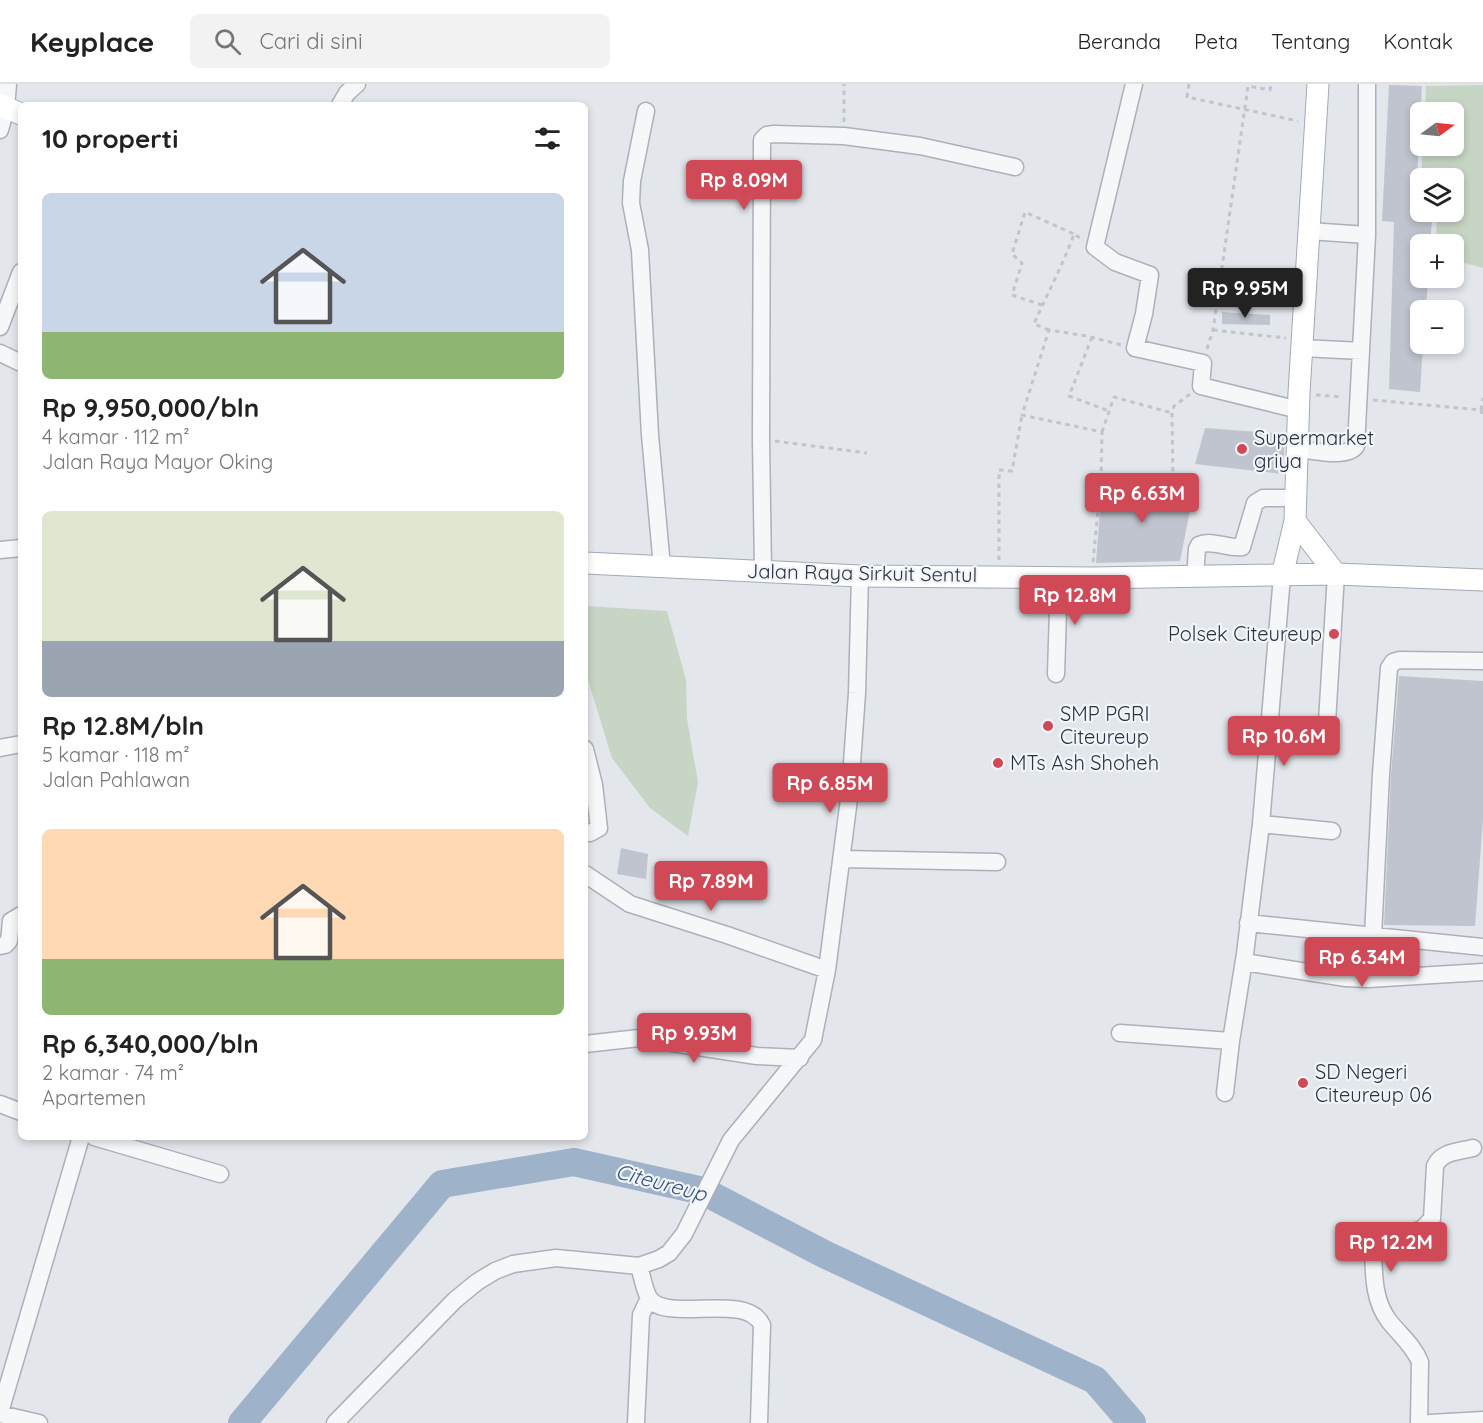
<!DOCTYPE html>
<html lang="id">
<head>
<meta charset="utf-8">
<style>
  body { margin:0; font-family:Quicksand,sans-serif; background:#f2f2f2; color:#222; height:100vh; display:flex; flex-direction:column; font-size:22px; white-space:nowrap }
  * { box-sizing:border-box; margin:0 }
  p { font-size:20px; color:#767676 }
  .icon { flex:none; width:33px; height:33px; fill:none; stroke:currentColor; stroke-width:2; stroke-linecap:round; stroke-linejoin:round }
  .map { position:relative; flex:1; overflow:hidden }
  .side { position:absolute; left:18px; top:18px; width:570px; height:1038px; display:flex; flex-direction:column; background:#fff; border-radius:9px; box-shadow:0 3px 9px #0003 }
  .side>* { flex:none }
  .needle { width:39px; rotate:75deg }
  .buttons { position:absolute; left:1410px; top:18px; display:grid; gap:12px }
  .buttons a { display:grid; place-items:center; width:54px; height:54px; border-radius:9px; background:#fff; box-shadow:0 3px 9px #0003; font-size:30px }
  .price { position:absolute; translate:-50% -51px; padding:0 14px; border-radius:6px; background:#cf4957; color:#fff; font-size:20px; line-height:39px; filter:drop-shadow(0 2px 3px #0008) }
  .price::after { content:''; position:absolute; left:50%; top:36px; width:18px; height:14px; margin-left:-9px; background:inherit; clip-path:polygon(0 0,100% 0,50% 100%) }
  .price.on { background:#222; color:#fff }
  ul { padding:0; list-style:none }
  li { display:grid; align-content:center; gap:12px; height:318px; padding:0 24px }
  li span { display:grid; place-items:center; height:186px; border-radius:9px; color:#555 }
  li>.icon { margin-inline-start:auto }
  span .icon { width:108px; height:108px; fill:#fffc; stroke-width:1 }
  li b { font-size:26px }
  h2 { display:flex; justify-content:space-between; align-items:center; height:72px; padding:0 24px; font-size:26px }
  header { display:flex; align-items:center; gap:36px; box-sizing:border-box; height:84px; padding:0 30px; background:#fff; border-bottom:2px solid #e0e0e0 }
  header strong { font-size:28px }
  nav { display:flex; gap:33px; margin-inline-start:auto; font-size:21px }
  .search { width:420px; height:54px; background:#f2f2f2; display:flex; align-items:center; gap:15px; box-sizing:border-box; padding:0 21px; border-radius:9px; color:#767676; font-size:22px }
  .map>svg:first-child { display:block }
</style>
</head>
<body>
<header>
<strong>Keyplace</strong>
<div class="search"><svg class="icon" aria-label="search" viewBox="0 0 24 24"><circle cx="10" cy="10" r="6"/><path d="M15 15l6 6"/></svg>Cari di sini</div>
<nav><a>Beranda</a><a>Peta</a><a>Tentang</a><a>Kontak</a></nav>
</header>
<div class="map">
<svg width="1483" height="1339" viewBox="0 0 1483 1339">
  <rect width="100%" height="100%" fill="#e3e6eb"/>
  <path fill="#c7d5c4" d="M1483 1V184L1454 176V160H1436L1437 133 1423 128H1454V94H1421L1423 62H1454V28H1425L1426 2Z
    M585 522 667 527 686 596 687 635 698 698 688 752 650 724 612 674 588 596Z"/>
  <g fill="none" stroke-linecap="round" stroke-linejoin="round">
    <path stroke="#9eb2ca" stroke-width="28" d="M242 1339 442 1100 574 1078 703 1107 826 1171 1095 1296 1132 1339"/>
  </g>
  <path fill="#c0c4ce" d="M1389 1 1422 2 1415 131 1432 137 1430 160H1420V194H1428L1426 226H1420V260H1423L1420 308 1389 305 1394 138 1382 137Z
    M1222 228 1270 231V241L1222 240Z
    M1205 344 1285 350 1283 390 1195 380Z
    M1102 400 1194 406 1180 477 1096 479Z
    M1399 592 1483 597V735L1475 842 1384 841 1391 691Z
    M621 764 648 770 646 795 617 790Z"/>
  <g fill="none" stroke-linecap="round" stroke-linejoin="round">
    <g stroke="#acb0b9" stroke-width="19">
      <path id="minor" d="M1134 0 1095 163 1115 178 1150 191 1144 230 1135 264 1203 279 1201 302 1299 326
        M340 21 347 9 357 0
        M646 27 632 97 631 119 640 166 650 351 662 483
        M0 46 6 24 8 0
        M1309 147 1367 151
        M0 243 21 188
        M1302 264 1361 267
        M0 269 21 279
        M1297 365C1312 366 1347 375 1356 362L1367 151V0
        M0 466 21 464
        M763 487 761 356 762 56 767 51 774 50 844 52 920 62 1015 83
        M1195 494 1197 465 1199 461C1212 455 1228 465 1242 463L1255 419 1263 414H1295
        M1056 590 1059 494
        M1327 638 1336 490
        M0 664 21 660
        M585 665 594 701 599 744 590 749H585
        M1261 740 1332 747
        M842 775 997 778
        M585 790 630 820 727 851 827 886
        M1248 839 1483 863
        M1373 852 1381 690 1389 584 1393 578 1400 576 1483 577
        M0 862 5 861 9 857 11 837 21 831
        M1244 878 1346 894 1368 895 1483 888
        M1120 949 1231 957
        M585 960 639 954 757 972 800 974
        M1225 1009 1231 957 1245 870 1261 740 1282 492
        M0 1020 21 1028
        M94 1053 220 1090
        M639 1182C642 1192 644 1205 649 1214 666 1240 746 1207 762 1241L759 1339
        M0 1328 81 1053
        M0 1330 39 1339
        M335 1339 455 1216 477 1198 495 1187 513 1180 556 1174 639 1182 659 1175 669 1169 684 1150 731 1056 813 956 827 886 850 707 857 609 860 492
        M636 1339 641 1231 649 1214
        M1419 1339 1420 1278C1414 1262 1400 1251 1389 1237 1373 1216 1374 1190 1373 1165L1376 1161 1422 1145 1432 1135 1435 1082C1442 1067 1458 1068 1473 1064
        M1430 1339 1483 1336"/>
    </g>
    <g stroke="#a2a9b7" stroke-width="23">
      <path id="major" d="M0 21 21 30
        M1295 437 1336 490
        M585 479 860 492 1092 494 1336 490 1483 496
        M1282 492 1295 437 1299 309 1318 0"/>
    </g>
    <path stroke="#c1c4ca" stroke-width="3" stroke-dasharray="4.5 4.5" stroke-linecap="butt" d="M1189 0 1187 13 1298 37
      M844 38V0
      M1042 221 1012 211 1022 179 1012 170 1025 128 1074 150
      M1049 246 1034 240C1047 210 1063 181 1074 150L1080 154
      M1213 246 1286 254
      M1092 253 1069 312 1109 327
      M1207 265 1213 246 1248 2 1270 6 1271 0
      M1316 311 1343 313
      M1373 316 1481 326 1483 333
      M1481 326 1483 314
      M1102 348 1114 313 1172 329
      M775 357 867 369
      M1101 396 1102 348 1022 331 1049 246 1087 252 1121 261
      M999 476V386L1012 387 1022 331
      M1093 478 1101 396 1173 395 1172 329 1174 322 1190 310"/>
    <use href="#minor" stroke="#f6f7f9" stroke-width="16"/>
    <use href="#major" stroke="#fff" stroke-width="21"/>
  </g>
  <g fill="#cf4957" stroke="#f2f5f8" stroke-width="2">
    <circle cx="1242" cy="365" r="6"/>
    <circle cx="1334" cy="550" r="6"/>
    <circle cx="1048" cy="642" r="6"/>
    <circle cx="998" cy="679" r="6"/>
    <circle cx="1303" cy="999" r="6"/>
  </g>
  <g text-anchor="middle" stroke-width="4.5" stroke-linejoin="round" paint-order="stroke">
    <g font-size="20" fill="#2a3243" stroke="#f2f5f8" text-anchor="start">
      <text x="1254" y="361">Supermarket<tspan x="1254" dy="23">griya</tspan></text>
      <text x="1322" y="557" text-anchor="end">Polsek Citeureup</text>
      <text x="1060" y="637">SMP PGRI<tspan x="1060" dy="23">Citeureup</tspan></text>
      <text x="1010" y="686">MTs Ash Shoheh</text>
      <text x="1315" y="995">SD Negeri<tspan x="1315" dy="23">Citeureup 06</tspan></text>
    </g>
    <g font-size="20" fill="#2a3243" stroke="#f2f5f8">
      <text transform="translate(862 489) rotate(1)" y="7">Jalan Raya Sirkuit Sentul</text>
    </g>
    <g font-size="21" font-style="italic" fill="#344f77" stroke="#f2f5f8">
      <text transform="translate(661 1099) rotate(15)" y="7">Citeureup</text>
    </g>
  </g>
</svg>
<div class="buttons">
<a><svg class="needle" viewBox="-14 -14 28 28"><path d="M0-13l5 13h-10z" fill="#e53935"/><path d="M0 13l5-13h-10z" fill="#767676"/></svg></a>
<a><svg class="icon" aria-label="layers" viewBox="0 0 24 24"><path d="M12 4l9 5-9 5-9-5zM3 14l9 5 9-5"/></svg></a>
<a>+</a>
<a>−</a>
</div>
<b class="price" style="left:744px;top:127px">Rp 8.09M</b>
<b class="price on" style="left:1245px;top:235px">Rp 9.95M</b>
<b class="price" style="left:1142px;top:440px">Rp 6.63M</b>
<b class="price" style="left:1075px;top:542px">Rp 12.8M</b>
<b class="price" style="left:1284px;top:683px">Rp 10.6M</b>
<b class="price" style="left:830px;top:730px">Rp 6.85M</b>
<b class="price" style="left:711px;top:828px">Rp 7.89M</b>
<b class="price" style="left:1362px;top:904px">Rp 6.34M</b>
<b class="price" style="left:694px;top:980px">Rp 9.93M</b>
<b class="price" style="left:1391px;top:1189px">Rp 12.2M</b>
<section class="side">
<h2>10 properti<svg class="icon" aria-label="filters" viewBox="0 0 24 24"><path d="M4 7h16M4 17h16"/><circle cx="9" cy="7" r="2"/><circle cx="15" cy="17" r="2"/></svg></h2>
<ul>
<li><span style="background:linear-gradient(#c9d6e8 75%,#8fb573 0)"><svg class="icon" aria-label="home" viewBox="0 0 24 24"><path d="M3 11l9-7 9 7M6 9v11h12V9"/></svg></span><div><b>Rp 9,950,000/bln</b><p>4 kamar · 112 m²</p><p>Jalan Raya Mayor Oking</p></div></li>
<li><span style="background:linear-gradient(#dfe7d0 70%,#9aa5b1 0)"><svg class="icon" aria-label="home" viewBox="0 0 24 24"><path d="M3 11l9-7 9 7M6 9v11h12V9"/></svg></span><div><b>Rp 12.8M/bln</b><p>5 kamar · 118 m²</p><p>Jalan Pahlawan</p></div></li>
<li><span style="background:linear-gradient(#ffd9b3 70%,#8fb573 0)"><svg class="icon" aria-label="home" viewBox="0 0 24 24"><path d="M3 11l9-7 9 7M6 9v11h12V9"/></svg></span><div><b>Rp 6,340,000/bln</b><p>2 kamar · 74 m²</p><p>Apartemen</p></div></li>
</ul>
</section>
</div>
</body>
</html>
